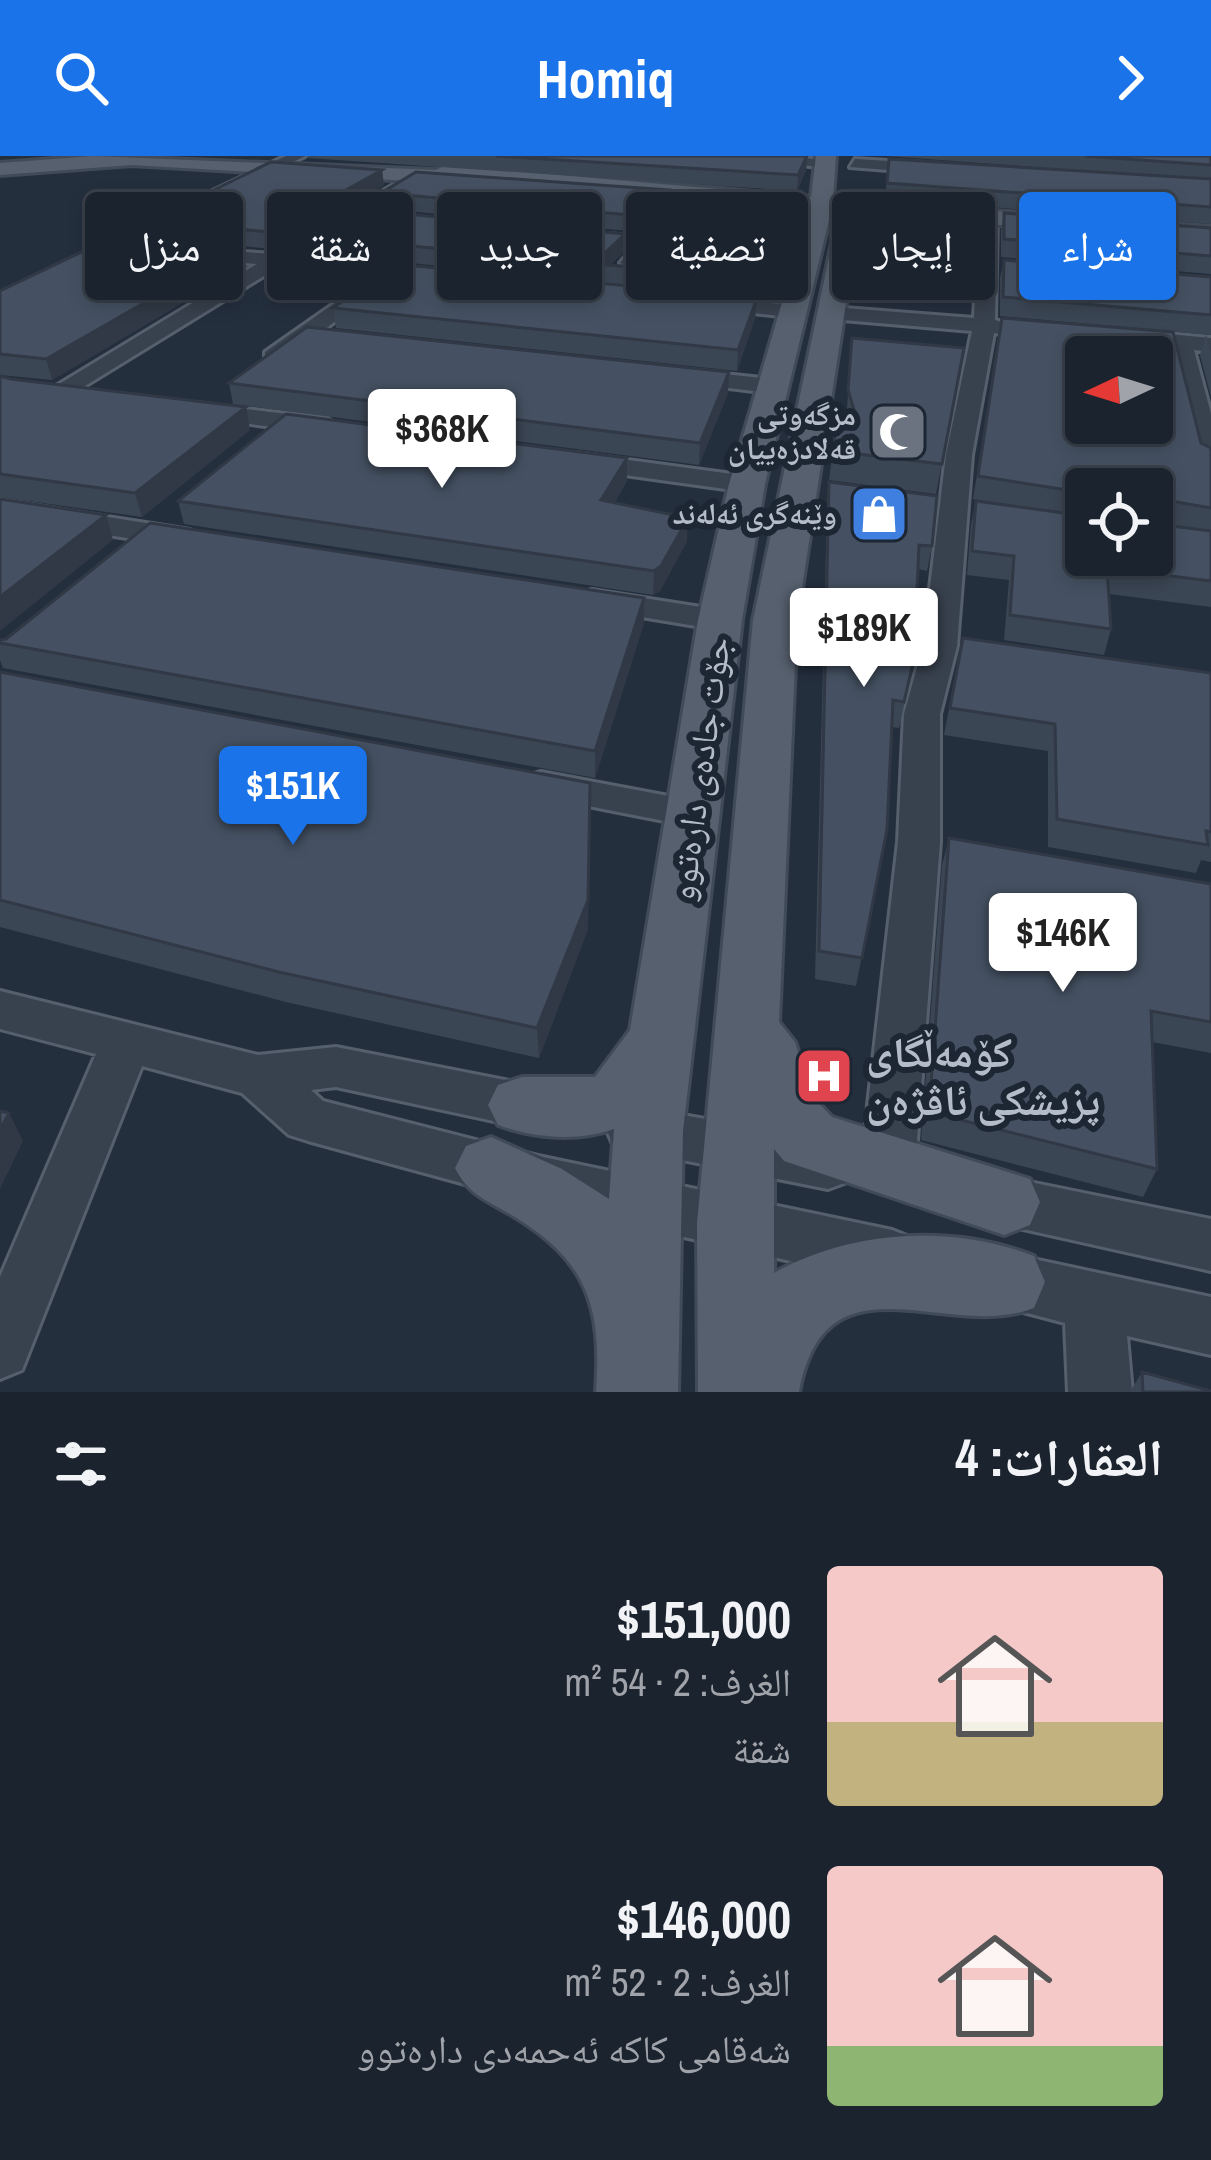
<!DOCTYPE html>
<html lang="ar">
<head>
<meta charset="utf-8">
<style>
  body { margin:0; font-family:"Archivo Narrow","Noto Naskh Arabic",sans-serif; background:#282f3a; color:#f1f3f6; direction:rtl; height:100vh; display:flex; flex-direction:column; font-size:45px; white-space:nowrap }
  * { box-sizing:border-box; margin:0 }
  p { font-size:39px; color:#a0a4aa }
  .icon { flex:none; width:66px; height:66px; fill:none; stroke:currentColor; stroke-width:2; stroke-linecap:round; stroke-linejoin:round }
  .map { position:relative; height:1236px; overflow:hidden; direction:ltr }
  .side { display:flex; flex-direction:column; background:#1b232e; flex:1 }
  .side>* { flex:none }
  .guide { position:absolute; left:36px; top:36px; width:1140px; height:108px; direction:rtl; display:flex; gap:24px }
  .needle { width:78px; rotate:266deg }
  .fabs { position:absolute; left:1065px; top:180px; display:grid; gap:24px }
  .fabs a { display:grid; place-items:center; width:108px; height:108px; border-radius:12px; background:#1b232e; box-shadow:0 6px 18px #0003,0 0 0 3px #39404a; font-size:60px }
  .price { position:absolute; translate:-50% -102px; padding:0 27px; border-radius:12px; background:#fff; color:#222; font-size:39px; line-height:78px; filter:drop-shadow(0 3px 6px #0008) }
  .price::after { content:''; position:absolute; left:50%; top:72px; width:36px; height:27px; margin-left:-18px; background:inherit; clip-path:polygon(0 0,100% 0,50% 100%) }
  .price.on { background:#1a73e8; color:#fff }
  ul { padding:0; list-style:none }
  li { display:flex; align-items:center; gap:36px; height:300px; padding:0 48px }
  li span { display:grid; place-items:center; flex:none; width:336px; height:240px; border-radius:12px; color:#555 }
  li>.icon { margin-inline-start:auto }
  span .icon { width:144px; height:144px; fill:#fffc; stroke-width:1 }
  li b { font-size:51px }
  h2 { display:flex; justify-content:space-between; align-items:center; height:144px; padding:0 48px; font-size:51px }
  .tag { padding:0 42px; border-radius:12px; background:#1b232e; box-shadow:0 6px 18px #0003,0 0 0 3px #39404a; font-size:42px; line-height:108px }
  .tag.on { background:#1a73e8; color:#fff }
  header { display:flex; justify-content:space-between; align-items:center; height:156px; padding:0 48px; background:#1a73e8; color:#fff; font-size:54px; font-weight:700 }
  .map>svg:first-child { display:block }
</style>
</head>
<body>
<header><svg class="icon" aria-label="forward" viewBox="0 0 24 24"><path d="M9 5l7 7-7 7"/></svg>Homiq<svg class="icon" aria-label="search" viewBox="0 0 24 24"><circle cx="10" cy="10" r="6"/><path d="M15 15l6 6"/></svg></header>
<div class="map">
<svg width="1211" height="1236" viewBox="0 0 1211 1236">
  <rect width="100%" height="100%" fill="#242f3e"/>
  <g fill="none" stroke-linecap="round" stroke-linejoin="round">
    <g stroke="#565f6c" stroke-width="6">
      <path id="minor" d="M286 0H305L0 151V137Z
        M735 0H796L833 7 825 12Z
        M855 3 939 8 947 13 939 18 850 11Z
        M419 14 425 22 297 101 437 114 447 120 444 124 280 110 67 241 46 236 257 108 191 102 182 96 184 92 274 98Z
        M685 35 699 39 637 111 620 107 634 91 562 80 571 75 643 81Z
        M988 55 997 60 995 164 1022 172 1011 179 994 177 972 299 957 490 940 558V686L915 1010 907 1027 888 1034 869 1027 861 1010 898 686 904 558 923 490 946 299 972 175 831 163 820 157 831 151 974 162 979 60Z
        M841 92 926 99 936 105 926 111 834 102V94Z
        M369 123 386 127 281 206H265V196Z
        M704 141 791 149 802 155 791 161 697 151 694 147Z
        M1123 174 1211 182V196L1194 194 1211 258V317L1198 309 1171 192 1115 186V176Z
        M678 213 771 223 783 230 771 237 670 225 666 220Z
        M196 247 328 263 341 271 328 279 187 259V249Z
        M576 297 747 320 761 328 747 336 567 311V299Z
        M0 344 190 374 205 383 190 392 0 362Z
        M592 434 720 454 737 464 720 474 581 451 576 444 581 437Z
        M541 616 695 645 709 649 715 658 709 667 695 671 527 638 521 629 527 620Z
        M0 835 258 899 336 891 540 931 558 938 566 953 558 968 540 975 336 931 311 934 323 945 538 1000 892 1074 912 1082 921 1101 912 1120 892 1128 538 1048 308 985 289 979 242 937 142 910 22 1214 0 1223V1121L96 898 0 873Z
        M632 950 828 985 847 992 855 1009 847 1026 828 1033 632 994 613 988 606 972 613 956Z
        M985 1017 1211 1063V1115L965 1060 957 1042 965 1024Z
        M991 1094 1211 1141V1199L1127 1180 1132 1236H1068L1065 1167 970 1142 962 1122 970 1102Z"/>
    </g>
    <g stroke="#414a57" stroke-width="6">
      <path id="major" d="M93 0 436 14 446 9 811 41 816 0H836L833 43 1211 71V85L855 58 859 63 797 464 779 866 795 886 812 940 832 961 1030 1023 1040 1046 1030 1069 1004 1079 784 1005 774 993V1117C850 1074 952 1068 1034 1100L1045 1126 1034 1152C946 1186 826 1093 799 1236H698L697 1067 753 464 837 63 844 57 831 56 765 328 742 464 683 975 678 1236H596C602 1150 588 1104 510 1058 486 1044 468 1038 455 1012L466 990 491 981 562 1013 609 1043 614 973C577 986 534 982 498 969L488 949 498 929 522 921H595L630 874 698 464 729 328 809 54 488 24 478 29 132 9 0 19V7Z"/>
    </g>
    <use href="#minor" fill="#38414e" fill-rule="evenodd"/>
    <use href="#major" fill="#56606e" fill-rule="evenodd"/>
  </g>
  <path fill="#3b4654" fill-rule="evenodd" d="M308 0H807L806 14 797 35 308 2Z
    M886 0H1211V68L885 43 889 3 1100 16Z
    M382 14 384 29 273 93 154 82 150 65Z
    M381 37 668 50 641 76 383 53Z
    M1004 57 1211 72V118L1001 101V74Z
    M878 73 976 82 973 99 876 91Z
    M777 75 775 92 761 143 757 142 755 162 737 215 336 172 333 152 727 139 311 97 308 80 625 95 610 109 708 116 725 94Z
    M240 92 243 111 52 224 0 219V135Z
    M873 96 974 113 971 129 899 123 895 143 865 141Z
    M1004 104 1211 121V179L1000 160V122Z
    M1002 162 1211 292V451L1109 438 1111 473 1104 499 1004 484 1009 424 967 419 971 369 976 345 1034 353 973 343ZM1086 333H1152L1086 399Z
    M1206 179 1211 196V241L1200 199Z
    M852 182 964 192 936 338 829 324 837 265 846 266Z
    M0 220 250 274 142 361 0 341Z
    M229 227 728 237 699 309 233 248Z
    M627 302V325L614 347 687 385 660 435 653 439 184 368 178 345Z
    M829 326 932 390 927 415 918 413 915 475 920 476 899 572 891 571 887 673 856 830 815 823 827 349Z
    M644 442V467L595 622 3 512 0 504V484Z
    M963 482 1211 517V706L1201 704 1196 717 1048 691V595L944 579Z
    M0 516 588 773 539 902 286 846 0 771Z
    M949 682 1211 728V897L1152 886 1157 1013 1143 1041 921 984 942 709Z
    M1142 1216 1211 1236H1130Z"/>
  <path fill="#303945" d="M807 0 806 14 797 35 798 19Z
    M382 14 384 29 273 93 270 76Z
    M669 34 668 50 641 76 642 60Z
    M777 75 775 92 761 143 763 124Z
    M625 78V95L610 109 593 108Z
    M240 92 243 111 52 224 46 203Z
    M757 142 755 162 737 215 738 194Z
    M729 216 728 237 699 309 700 287Z
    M246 251 250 274 142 361 135 337Z
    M627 302V325L601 367V344Z
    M106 359 113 384 0 475V441Z
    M688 362 687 385 660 435 653 439 654 415Z
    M644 442V467L595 622V595Z
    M590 656 588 773 539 902 537 872Z
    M9 957 23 985 0 1033V974Z"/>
  <path fill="#455162" stroke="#303945" stroke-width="3" fill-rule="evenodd" d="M496 0H807L798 19Z
    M1085 0H1211V9Z
    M889 3 1211 23V51L887 27Z
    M271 6 382 14 270 76 150 65Z
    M416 16 669 34 642 60 381 37Z
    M883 49 977 56 976 82 878 73Z
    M353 53 625 78 593 108 708 116 718 94H725L732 73 777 75 763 124 308 80Z
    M1004 57 1211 72V100L1004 83Z
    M115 80 240 92 46 203 0 198V135Z
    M873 96 974 104V113L901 107 898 127 867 125Z
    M1004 104 1211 121V159L1003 141Z
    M395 108 757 142 738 194 333 152Z
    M1002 162 1173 176 1201 287 1211 292V352L1160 343 1155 347 1156 368 1211 375V425L1107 412 1111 473 1010 459 1014 400 972 395 976 345 1086 360V399H1152V333H1086V337L978 320ZM1086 201H1152V267H1086Z
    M307 171 729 216 700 287 229 227Z
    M852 182 964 192 942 308 833 295 837 265 858 267 848 234Z
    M0 220 11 223 246 251 135 337 0 318Z
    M286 258 627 302 601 344 688 362 661 410 654 415 178 345Z
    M829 326 937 340 932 390 919 389 915 475 920 476 904 546 893 544 887 673 862 802 819 795Z
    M0 343 106 359 0 441Z
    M150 367 644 442 595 595 0 487V484L6 483Z
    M963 482 1211 517V676L1206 675 1208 689 1057 663 1055 568 950 552Z
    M0 516 590 627 588 744 537 872 279 816 0 744Z
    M949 682 1211 728V866L1151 855 1157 1013 929 956Z
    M0 955 9 957 0 974Z
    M1142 1216 1211 1235V1236H1143Z"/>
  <defs>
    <g id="mosque-square" transform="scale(3)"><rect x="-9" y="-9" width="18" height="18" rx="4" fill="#6b7280" stroke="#1d2633"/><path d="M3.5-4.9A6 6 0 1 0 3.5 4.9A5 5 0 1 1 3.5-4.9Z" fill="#fff"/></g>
    <g id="shop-square" transform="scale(3)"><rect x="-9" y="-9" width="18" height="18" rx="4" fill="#3f7fe0" stroke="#1d2633"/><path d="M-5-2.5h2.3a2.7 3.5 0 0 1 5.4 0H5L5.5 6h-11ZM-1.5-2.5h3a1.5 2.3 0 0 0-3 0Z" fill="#fff"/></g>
    <g id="hospital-square" transform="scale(3)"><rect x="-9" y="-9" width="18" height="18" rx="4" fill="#e0444e" stroke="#1d2633"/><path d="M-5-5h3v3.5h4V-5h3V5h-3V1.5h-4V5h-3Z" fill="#fff"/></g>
  </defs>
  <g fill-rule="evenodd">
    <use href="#mosque-square" x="898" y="276"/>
    <use href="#shop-square" x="879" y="358"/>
    <use href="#hospital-square" x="824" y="920"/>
  </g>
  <g text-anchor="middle" stroke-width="12" stroke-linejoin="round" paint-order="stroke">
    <g font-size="30" font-weight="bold" fill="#b4bcc9" stroke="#1d2633" text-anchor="end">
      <text x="856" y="269">مزگەوتی<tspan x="856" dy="34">قەلادزەییان</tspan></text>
      <text x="837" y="368">وێنەگری ئەلەند</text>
    </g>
    <g font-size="36" fill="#b4bcc9" stroke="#1d2633">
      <text transform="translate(699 613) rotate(-82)" y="13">جۆت جادەی دارەتوو</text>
    </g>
    <g font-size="42" font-weight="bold" fill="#b4bcc9" stroke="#1d2633" text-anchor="start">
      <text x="866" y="911">کۆمەڵگای<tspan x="866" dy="48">پزیشکی ئاڤژەن</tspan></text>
    </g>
  </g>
</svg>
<div class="fabs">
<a><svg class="needle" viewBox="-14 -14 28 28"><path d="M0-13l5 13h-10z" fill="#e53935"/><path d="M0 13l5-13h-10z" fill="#a0a4aa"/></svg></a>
<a><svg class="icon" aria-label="locate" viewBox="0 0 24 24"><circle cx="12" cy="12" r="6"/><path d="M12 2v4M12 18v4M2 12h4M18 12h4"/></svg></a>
</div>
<b class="price" style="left:442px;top:335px">$368K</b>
<b class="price" style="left:864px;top:534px">$189K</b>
<b class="price on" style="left:293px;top:692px">$151K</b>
<b class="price" style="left:1063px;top:839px">$146K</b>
<div class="guide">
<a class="tag on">شراء</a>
<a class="tag">إيجار</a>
<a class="tag">تصفية</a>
<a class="tag">جديد</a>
<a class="tag">شقة</a>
<a class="tag">منزل</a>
</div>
</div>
<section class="side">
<h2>العقارات: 4<svg class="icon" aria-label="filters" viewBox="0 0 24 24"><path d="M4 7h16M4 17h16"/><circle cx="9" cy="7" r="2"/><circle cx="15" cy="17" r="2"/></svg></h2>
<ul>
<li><span style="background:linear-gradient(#f6c9c9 65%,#c2b280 0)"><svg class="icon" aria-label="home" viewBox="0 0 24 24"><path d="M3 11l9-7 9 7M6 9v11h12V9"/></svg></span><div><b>$151,000</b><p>الغرف: 2 · 54 m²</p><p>شقة</p></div></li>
<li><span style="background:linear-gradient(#f6c9c9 75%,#8fb573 0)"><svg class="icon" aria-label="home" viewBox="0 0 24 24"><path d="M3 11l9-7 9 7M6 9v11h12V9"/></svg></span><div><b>$146,000</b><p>الغرف: 2 · 52 m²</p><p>شەقامی کاکە ئەحمەدی دارەتوو</p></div></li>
</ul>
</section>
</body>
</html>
